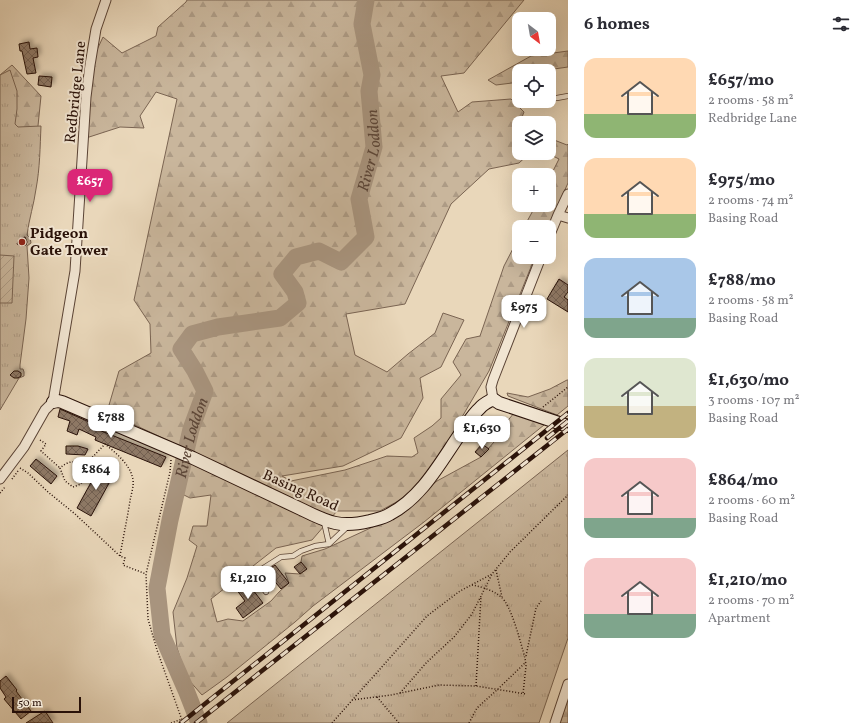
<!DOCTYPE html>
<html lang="en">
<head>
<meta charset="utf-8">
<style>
  body { margin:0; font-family:Vollkorn,serif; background:#f7f7f7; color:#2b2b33; height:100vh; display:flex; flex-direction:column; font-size:15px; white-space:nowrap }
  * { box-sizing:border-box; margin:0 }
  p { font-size:13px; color:#7c7c81 }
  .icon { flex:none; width:22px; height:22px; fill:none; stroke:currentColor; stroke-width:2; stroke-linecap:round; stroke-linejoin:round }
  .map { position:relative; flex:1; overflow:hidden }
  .side { display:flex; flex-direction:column; background:#fff; width:300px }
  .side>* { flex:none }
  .needle { width:26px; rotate:149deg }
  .tools { position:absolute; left:512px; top:12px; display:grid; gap:8px }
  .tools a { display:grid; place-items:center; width:44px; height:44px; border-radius:8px; background:#fff; box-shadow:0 4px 16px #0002; font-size:20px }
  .scale { position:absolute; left:12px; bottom:10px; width:69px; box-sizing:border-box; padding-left:4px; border:2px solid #2a1209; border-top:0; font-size:11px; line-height:14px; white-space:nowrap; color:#2a1209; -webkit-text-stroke:3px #f1e5d2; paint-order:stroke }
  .price { position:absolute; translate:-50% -34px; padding:0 9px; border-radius:8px; background:#fff; color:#222; font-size:13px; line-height:26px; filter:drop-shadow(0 1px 2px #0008) }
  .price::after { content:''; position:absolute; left:50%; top:24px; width:12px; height:9px; margin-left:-6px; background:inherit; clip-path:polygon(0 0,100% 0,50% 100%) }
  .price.selected { background:#db2777; color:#fff }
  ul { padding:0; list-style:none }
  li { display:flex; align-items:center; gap:12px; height:100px; padding:0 16px }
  li span { display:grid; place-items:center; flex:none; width:112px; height:80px; border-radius:12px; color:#555 }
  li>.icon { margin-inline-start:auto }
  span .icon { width:48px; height:48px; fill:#fffc; stroke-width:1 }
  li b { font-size:17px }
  h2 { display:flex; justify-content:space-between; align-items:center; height:48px; padding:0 16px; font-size:17px }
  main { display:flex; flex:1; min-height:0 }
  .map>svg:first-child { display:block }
</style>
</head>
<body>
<main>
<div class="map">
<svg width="568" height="723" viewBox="0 0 568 723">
  <defs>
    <pattern id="forest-firs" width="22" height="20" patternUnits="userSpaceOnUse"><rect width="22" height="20" fill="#c9b69c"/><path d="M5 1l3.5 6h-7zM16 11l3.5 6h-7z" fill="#ad9b85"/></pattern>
    <pattern id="park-tufts" width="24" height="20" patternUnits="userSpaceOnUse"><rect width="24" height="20" fill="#c9b69c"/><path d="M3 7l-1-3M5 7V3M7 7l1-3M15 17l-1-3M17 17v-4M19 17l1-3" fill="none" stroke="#ad9b85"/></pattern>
    <pattern id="garden-furrows" width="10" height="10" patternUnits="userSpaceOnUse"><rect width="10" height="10" fill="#c9b69c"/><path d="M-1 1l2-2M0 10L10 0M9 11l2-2" fill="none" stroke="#ad9b85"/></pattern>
    <pattern id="building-cross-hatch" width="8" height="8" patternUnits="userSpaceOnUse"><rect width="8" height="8" fill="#8d7865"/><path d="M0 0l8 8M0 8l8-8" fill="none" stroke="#736151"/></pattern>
    <filter id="shadow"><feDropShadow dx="3" dy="-3" stdDeviation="2" flood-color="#0004"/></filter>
  </defs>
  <rect width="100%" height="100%" fill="#e9d7ba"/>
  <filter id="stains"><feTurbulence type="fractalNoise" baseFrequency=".005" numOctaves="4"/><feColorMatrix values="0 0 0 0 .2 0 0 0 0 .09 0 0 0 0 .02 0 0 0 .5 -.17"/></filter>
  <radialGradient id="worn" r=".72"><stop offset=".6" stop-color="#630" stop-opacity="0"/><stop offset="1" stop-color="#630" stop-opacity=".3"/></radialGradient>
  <path fill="url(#forest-firs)" stroke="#7a6452" d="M187 0H524L464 73 441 76 458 112 472 102 511 99 524 112 519 125V153H530L519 163 489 169 451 204 405 304 346 314 355 355 387 372 408 354 435 333 443 313 464 320 441 367 420 378 423 398 401 438 343 466 282 476 291 481 345 470 387 456 412 457 418 453 414 438 432 426 441 418V399L461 375 453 362 466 339 480 336 504 266 519 237V257H535L489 371 462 417 457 422 454 436 435 466 409 495 380 511H337L312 540 276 548 211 599 217 622 228 619 243 621 271 601 279 592 289 583 285 573 300 574 306 569 301 562 302 556 325 549 377 525 437 481 481 457 494 442 500 430 514 413 544 425 424 522 313 606 295 622 227 677 202 695 187 678 177 648 173 612 187 578 197 546 189 540 193 526H207L211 495 190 498 180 493 186 460 212 461 107 412 119 371 151 353 150 324 134 300 177 99 156 92 140 116 144 128 120 127 83 139 90 65 103 37 122 53 156 36 158 27 186 2Z
    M568 51V67L540 71H519V80L512 83 496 85 488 80 531 56Z
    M12 65 41 96 27 235 0 75Z
    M549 138 567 145 568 144V183L548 227H524L536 205H549V179L559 159 547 153H549Z
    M567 380H568V406L557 415 508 396 507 393 528 397 550 389Z
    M568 698V723H560Z"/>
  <path fill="url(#park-tufts)" stroke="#7a6452" d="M10 70 17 91V109L15 124 18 127 41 126C40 147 40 168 36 189 34 204 29 219 27 235L30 238 31 243 27 246 29 278 26 319 20 365V369H23L24 372V376L19 378 0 410V75Z
    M568 450V638L539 723H227Z"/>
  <path fill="url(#garden-furrows)" stroke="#7a6452" d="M0 255 14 256 12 303H0Z"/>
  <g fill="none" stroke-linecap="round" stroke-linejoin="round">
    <path stroke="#a8947e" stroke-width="17" id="s1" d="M199 723 186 690 162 635 157 588 170 520 191 429 205 391 195 371 181 349 192 334 218 327 280 318 298 303 295 292 282 274 296 257 319 251 341 262 366 237 359 199 374 147 369 91 372 75 362 24 366 0"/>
  </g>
  <path fill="url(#building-cross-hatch)" stroke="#2a1209" filter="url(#shadow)" d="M29 42 30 49 37 48 38 57 33 58 36 73 27 74 22 51H20L19 44Z
    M39 76 52 77 51 87 38 85Z
    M25 237 27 242 26 245 22 246 17 244 19 239Z
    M559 279 568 285V292L564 297 568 300V312L547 299Z
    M14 371H18L21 373V376L18 378H14L10 375Z
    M60 409 96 425 94 428 166 457 161 467 95 440 96 437 79 429 77 435 67 431 70 421 58 417Z
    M482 444 489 449 481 457 475 452Z
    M66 446H78L88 449 85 455 66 454Z
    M36 459 57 476 51 484 30 466Z
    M100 466 114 474 91 516 77 508Z
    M301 562 307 569 300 574 294 567Z
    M275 565 289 583 281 589 266 571Z
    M246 581 263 603 243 618 236 608 245 601 236 589Z
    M6 676 17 690 16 691 31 711 21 719 4 699 6 697 0 688V681Z
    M45 711 53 723H26Z"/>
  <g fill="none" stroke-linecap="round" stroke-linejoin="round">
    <g stroke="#5a4335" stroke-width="6">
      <path id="lane" d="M557 98 568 96
        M324 522 329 544
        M266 592 254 574 281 557 293 556 301 551 315 546 329 544 347 527"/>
    </g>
    <g stroke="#5a4335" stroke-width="11">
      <path id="street" d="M558 215 568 218
        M549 237 558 215 568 194
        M493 399 491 387 493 380 541 257
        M0 479 24 447 45 410 53 402 75 271 86 97 90 65 96 29 106 0
        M555 723 568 684"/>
    </g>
    <g stroke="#2a1209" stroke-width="14">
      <path id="secondary" d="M53 402 58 401 62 402 193 458 303 510C329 523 341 528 370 521 377 519 384 518 390 514 422 497 440 463 460 434 466 426 472 415 480 408 483 404 488 402 493 399L499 403 568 426"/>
    </g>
    <path stroke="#2a1209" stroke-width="1.5" stroke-dasharray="1 2" stroke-linecap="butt" d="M543 407 568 387
      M40 440 46 444 41 451 60 468
      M171 460 170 472 146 574 148 619 157 650 183 723
      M85 465C74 461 69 460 60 468L65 481 73 487 81 484 85 475V465L105 444C116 453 131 465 133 480 134 487 131 494 130 501 127 520 123 538 120 556
      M20 468 28 473 48 492 75 514 120 556 125 558 123 565 146 574
      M12 479 18 471
      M0 493 5 487
      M496 570 502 597
      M472 585C482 587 493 590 501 597 511 604 521 644 525 658L526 666 523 694
      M526 656 536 608 541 601
      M476 686 481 596
      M400 693 427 662 454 637 472 614 492 574
      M377 697 399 723
      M352 700 391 695 439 685 476 686 526 694
      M171 723 182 719
      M332 723 427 616 460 591 492 574 510 552 568 495
      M469 723 477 708 498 689 526 662"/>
    <use href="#lane" stroke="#f1e5d2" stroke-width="4.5"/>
    <use href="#street" stroke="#f1e5d2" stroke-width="9"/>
    <use href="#secondary" stroke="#f1e5d2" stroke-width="12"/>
    <g stroke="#2a1209" stroke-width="4.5">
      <path id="rail" d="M547 438 568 421
        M181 723 568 413
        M196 723 568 429"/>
    </g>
    <use href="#rail" stroke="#f1e5d2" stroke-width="3" stroke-dasharray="9" stroke-linecap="butt"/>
  </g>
  <circle fill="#8f2418" stroke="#f1e5d2" stroke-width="1.5" cx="22" cy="242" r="4"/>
  <g text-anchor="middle" stroke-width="4" stroke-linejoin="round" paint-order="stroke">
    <g font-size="15" fill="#2a1209" stroke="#f1e5d2">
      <text transform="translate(75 92) rotate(-84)" y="5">Redbridge Lane</text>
      <text transform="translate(301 490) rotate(24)" y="5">Basing Road</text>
    </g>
    <g font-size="15" font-weight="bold" fill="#2a1209" stroke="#f1e5d2" text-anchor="start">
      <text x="30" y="238">Pidgeon<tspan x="30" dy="17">Gate Tower</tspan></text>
    </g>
    <g font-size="16" font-style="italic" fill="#5c4638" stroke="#f1e5d2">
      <text dy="6" stroke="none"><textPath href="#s1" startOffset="754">River Loddon</textPath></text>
      <text dy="6" stroke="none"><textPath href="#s1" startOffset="297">River Loddon</textPath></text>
    </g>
  </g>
  <rect width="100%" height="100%" filter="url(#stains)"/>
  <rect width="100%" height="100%" fill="url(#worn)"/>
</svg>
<div class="tools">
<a><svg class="needle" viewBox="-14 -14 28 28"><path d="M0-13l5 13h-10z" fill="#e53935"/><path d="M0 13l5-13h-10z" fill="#7c7c81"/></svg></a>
<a><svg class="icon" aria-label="locate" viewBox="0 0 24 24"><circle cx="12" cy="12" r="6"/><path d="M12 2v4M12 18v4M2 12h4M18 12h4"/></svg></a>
<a><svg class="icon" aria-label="layers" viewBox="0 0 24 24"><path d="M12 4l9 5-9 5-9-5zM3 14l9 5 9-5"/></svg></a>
<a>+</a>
<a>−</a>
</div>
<div class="scale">50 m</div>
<b class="price selected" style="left:90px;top:203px">£657</b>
<b class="price" style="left:524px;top:329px">£975</b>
<b class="price" style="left:111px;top:439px">£788</b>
<b class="price" style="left:482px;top:450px">£1,630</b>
<b class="price" style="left:96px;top:491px">£864</b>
<b class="price" style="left:248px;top:600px">£1,210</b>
</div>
<section class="side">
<h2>6 homes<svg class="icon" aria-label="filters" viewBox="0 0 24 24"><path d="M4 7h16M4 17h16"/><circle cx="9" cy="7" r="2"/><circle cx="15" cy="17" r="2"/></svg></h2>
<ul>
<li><span style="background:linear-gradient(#ffd9b3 70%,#8fb573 0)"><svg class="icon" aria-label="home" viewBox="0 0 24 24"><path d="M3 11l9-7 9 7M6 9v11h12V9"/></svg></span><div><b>£657/mo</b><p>2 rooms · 58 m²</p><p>Redbridge Lane</p></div></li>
<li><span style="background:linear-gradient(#ffd9b3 70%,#8fb573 0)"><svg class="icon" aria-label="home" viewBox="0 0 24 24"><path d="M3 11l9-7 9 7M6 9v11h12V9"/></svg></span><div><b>£975/mo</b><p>2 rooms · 74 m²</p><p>Basing Road</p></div></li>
<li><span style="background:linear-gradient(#a9c7e8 75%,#7fa58c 0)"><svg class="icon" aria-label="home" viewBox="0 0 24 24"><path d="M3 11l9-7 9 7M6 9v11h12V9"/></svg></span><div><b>£788/mo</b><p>2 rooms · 58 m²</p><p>Basing Road</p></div></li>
<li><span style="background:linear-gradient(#dfe7d0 60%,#c2b280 0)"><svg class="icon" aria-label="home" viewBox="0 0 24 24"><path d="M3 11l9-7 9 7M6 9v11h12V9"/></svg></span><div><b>£1,630/mo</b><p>3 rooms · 107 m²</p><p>Basing Road</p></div></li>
<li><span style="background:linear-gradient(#f6c9c9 75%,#7fa58c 0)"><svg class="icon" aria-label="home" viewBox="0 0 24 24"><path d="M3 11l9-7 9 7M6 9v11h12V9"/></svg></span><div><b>£864/mo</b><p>2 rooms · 60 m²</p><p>Basing Road</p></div></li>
<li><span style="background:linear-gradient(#f6c9c9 70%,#7fa58c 0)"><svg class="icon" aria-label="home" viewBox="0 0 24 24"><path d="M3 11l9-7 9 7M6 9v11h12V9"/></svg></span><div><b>£1,210/mo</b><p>2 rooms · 70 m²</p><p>Apartment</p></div></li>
</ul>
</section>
</main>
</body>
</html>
